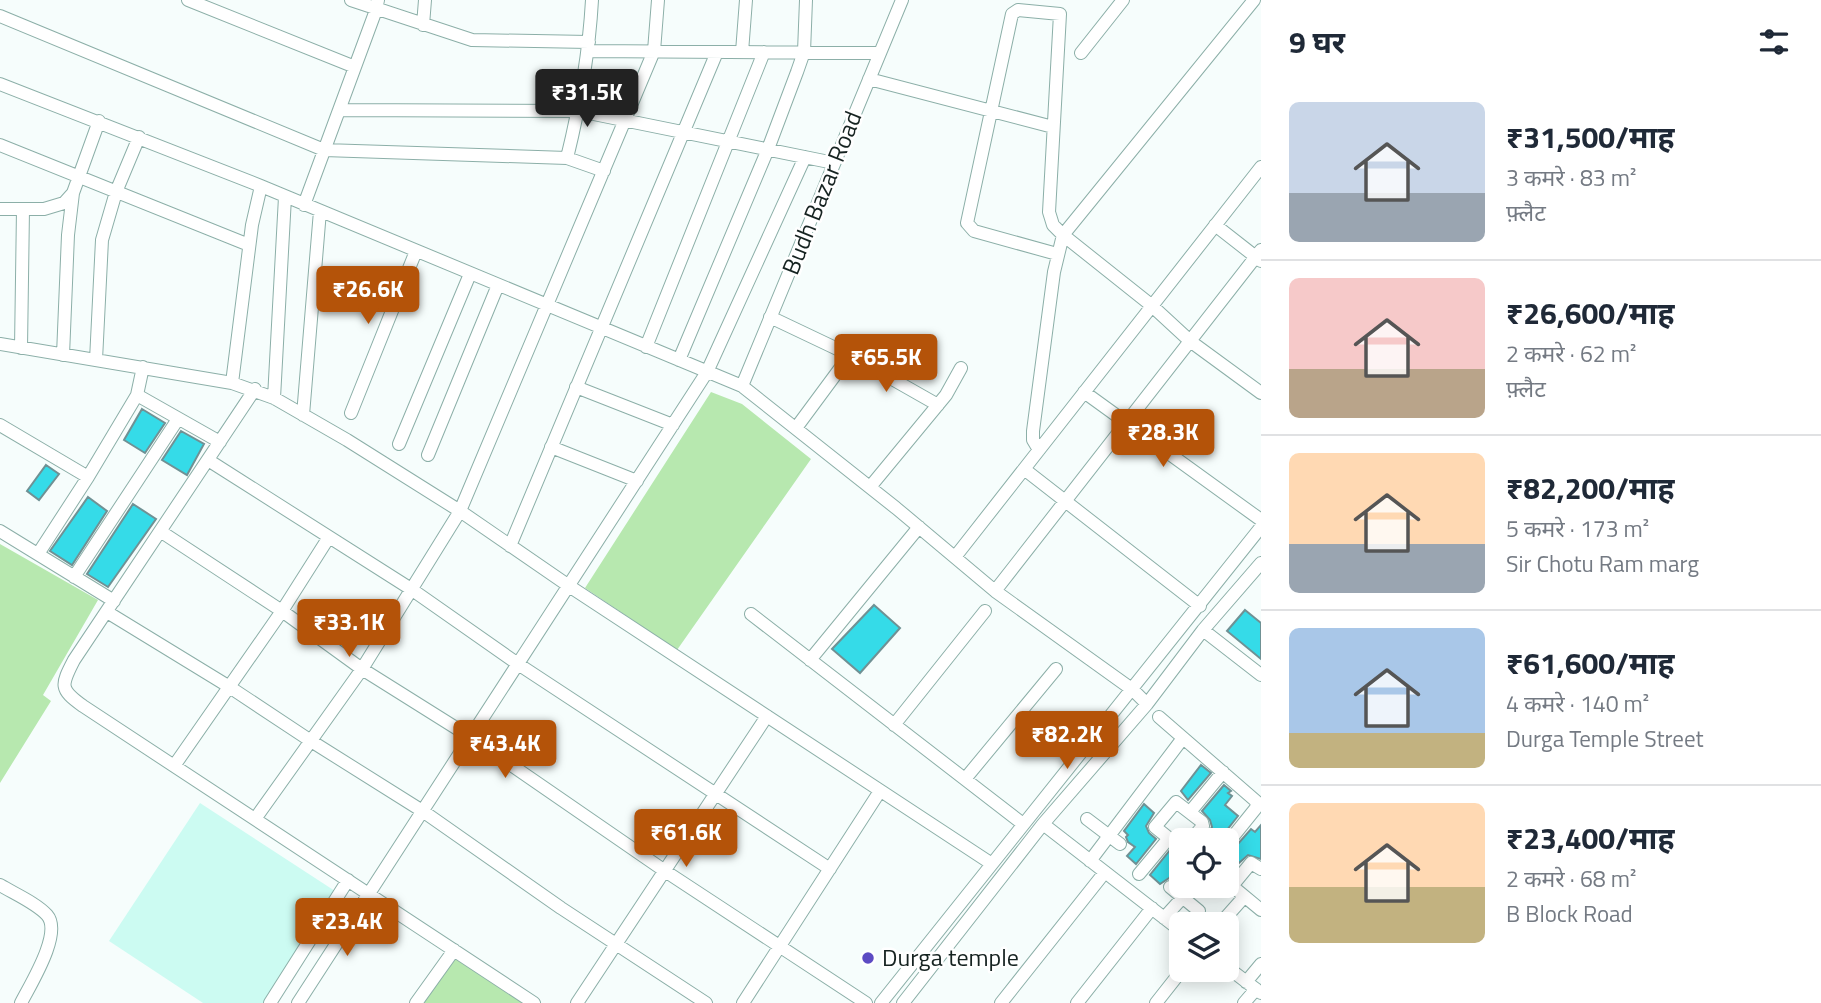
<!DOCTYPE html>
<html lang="hi">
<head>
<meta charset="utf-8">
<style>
  body { margin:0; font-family:"Titillium Web","Noto Sans Devanagari",sans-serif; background:#f6f6f7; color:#1f2937; height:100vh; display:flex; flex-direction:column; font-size:26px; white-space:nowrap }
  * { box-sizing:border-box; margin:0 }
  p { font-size:23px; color:#747a83 }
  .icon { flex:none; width:38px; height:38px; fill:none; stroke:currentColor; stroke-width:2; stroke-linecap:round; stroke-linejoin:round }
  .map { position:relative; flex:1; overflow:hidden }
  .details { display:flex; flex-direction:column; background:#fff; width:560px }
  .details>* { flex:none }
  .tools { position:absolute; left:1169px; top:828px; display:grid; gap:14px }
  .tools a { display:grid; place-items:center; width:70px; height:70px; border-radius:10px; background:#fff; box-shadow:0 4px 18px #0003; font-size:35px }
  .price { position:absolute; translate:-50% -60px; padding:0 16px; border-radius:7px; background:#b45309; color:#fff; font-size:23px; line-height:46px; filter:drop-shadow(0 2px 4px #0008) }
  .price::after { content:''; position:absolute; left:50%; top:42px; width:21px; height:16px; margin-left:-10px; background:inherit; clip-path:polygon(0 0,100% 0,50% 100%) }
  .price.current { background:#222; color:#fff }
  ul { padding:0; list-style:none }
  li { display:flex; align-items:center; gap:21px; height:175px; padding:0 28px }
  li+li { border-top:2px solid #e0e1e3 }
  li span { display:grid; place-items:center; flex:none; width:196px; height:140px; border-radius:10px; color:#555 }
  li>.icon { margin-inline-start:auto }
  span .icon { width:84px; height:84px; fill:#fffc; stroke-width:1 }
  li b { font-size:30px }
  h2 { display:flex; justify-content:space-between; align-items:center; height:84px; padding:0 28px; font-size:30px }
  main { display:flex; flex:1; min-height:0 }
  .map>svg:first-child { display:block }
</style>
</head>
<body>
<main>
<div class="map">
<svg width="1261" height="1003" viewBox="0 0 1261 1003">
  <rect width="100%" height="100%" fill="#f6fdfc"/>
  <path fill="#ccfbf2" d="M200 803 338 893 265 1003H203L109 941Z"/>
  <path fill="#b7e8af" d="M711 392 742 404 811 459 677 650 585 588Z
    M0 544 98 600 43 695 51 701 0 783Z
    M454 950 528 1003H417Z"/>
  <path fill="#35dbe8" stroke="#6f9194" stroke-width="2" d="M142 409 165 423 145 453 124 440Z
    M181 431 204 444 187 475 162 460Z
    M46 465 59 474 39 500 27 491Z
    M88 497 107 511 72 565 50 551Z
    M133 504 156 519 108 587 87 574Z
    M874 605 900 628 860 673 832 649Z
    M1245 610 1261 623V659L1227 631Z
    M1201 765 1211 773 1188 800 1181 791Z
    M1224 785 1231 791 1228 793 1232 796 1225 805 1238 816 1219 840H1210L1206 836 1212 827 1210 820 1202 811Z
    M1144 804 1154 813 1146 826 1149 833 1156 839 1136 864 1127 856 1135 847 1128 842 1126 837 1128 835 1124 831Z
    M1261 825V859L1248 855 1239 863 1229 854 1251 829 1255 832Z
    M1170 850 1181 857V862L1169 878 1160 884 1150 875Z"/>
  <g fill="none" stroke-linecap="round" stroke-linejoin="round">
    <g stroke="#8cafa8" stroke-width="14">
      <path id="minor" d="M188 0 355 67
        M351 0 472 40 589 42
        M1254 0 1063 235 1151 305 1190 341 1261 393
        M0 16 324 150 567 158 604 171
        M423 25 425 0
        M589 51 879 53
        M742 52 746 0
        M1081 53 1123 0
        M869 79 1053 127
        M0 84 261 186 742 386 896 508 995 591 1133 690 1147 704
        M339 110 579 111 834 163
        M0 145 249 245
        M567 158C580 105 589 54 592 0
        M304 205 376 10 378 0
        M0 209H44L64 203 73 193 99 121
        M1215 225 1261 261
        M770 317 850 355 938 405
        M0 344 232 383 274 398 347 440 460 511 569 586 992 864
        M646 347 764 52
        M21 348 23 209
        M63 355 68 235 73 193
        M96 360 102 240 116 192 139 137
        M679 360 768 149 797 72 804 52 806 0
        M232 383 252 225 261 186
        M742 386 902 0
        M576 387 673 425
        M255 389 74 660C61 685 59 689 83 706L534 1003
        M1084 392 1261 520
        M137 395 220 442
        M274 398 285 197
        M351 413 416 251
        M303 415 320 211
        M0 425 88 477 38 554
        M796 428 850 355
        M399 444 470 274
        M551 447 637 481
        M1039 450 1033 440V431L1054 272 1063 235 1053 225 1049 212 1060 14 1018 10 1012 14 967 223 974 231 1057 254
        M428 455 498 285
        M208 460 411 589 518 664 830 869
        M1024 469 1200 606
        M88 477 137 395 143 367
        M870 487 946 395 961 368
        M0 531 114 601
        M160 531 282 611 362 669 472 738 665 871 866 1003
        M510 546 717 52
        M955 557 1261 167
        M74 577 178 419
        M995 591 1261 250
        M107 612 228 686 311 741 424 812 561 908 706 1003
        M751 614 1023 824
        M1203 630 1261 675
        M810 660 919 527
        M1159 717 1257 802 1256 808 1227 844
        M894 725 985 611
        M174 766 282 611 329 537
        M965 779 1056 669
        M1190 812 1223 772
        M255 819 362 669 460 511 654 51 658 0
        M1087 819 1120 844
        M1043 824 1181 931
        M1181 848 1155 827 1176 802 1202 822 1203 826 1191 840
        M1090 861 1183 738
        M1261 869 1251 863 1232 886 1261 910
        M1139 874 1169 838
        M0 885C15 894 36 903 47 915 63 933 30 985 21 1003
        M1170 887 1199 911
        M1164 918 1193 886
        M1206 922 1209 924
        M1220 924 1244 897
        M1227 967 1261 993
        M1246 982 1261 964
        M270 1003 348 880
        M298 1003 707 372 805 157
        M416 1003 454 950
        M577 1003 767 716
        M743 1003 880 791
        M881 1003 1261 527
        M903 1003 1043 824 1147 704 1203 630 1261 563
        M1001 1003 1105 872
        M1077 1003 1152 908
        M1156 1003 1182 970
        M1244 1003 1256 989"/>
    </g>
    <use href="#minor" stroke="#fff" stroke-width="12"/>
  </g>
  <circle fill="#5d4bc3" stroke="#fff" stroke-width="2.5" cx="868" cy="958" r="7"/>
  <g text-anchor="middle" stroke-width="5" stroke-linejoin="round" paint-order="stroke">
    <g font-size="24" fill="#162321" stroke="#fff">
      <text transform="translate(822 193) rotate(-68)" y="8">Budh Bazar Road</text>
    </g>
    <g font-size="24" fill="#162321" stroke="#fff" text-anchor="start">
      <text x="882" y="966">Durga temple</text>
    </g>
  </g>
</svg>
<div class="tools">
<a><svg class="icon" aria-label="locate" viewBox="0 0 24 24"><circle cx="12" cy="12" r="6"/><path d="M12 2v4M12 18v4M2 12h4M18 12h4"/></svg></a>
<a><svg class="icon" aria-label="layers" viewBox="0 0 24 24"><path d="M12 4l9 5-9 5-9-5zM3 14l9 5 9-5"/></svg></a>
</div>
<b class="price current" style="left:587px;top:129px">₹31.5K</b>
<b class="price" style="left:368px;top:326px">₹26.6K</b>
<b class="price" style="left:886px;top:394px">₹65.5K</b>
<b class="price" style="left:1163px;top:469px">₹28.3K</b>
<b class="price" style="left:349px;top:659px">₹33.1K</b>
<b class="price" style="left:1067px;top:771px">₹82.2K</b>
<b class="price" style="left:505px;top:780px">₹43.4K</b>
<b class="price" style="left:686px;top:869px">₹61.6K</b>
<b class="price" style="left:347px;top:958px">₹23.4K</b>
</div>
<section class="details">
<h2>9 घर<svg class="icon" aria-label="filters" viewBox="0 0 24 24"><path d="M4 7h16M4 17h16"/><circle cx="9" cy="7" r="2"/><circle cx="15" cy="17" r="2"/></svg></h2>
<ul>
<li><span style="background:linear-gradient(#c9d6e8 65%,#9aa5b1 0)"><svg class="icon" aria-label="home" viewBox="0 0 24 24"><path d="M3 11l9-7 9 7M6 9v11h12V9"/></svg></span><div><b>₹31,500/माह</b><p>3 कमरे · 83 m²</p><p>फ़्लैट</p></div></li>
<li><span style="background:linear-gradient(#f6c9c9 65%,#b9a48a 0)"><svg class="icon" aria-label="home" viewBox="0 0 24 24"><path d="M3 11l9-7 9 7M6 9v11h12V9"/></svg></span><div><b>₹26,600/माह</b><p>2 कमरे · 62 m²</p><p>फ़्लैट</p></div></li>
<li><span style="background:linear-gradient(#ffd9b3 65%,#9aa5b1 0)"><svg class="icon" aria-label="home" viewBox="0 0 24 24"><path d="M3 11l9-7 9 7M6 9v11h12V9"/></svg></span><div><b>₹82,200/माह</b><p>5 कमरे · 173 m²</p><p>Sir Chotu Ram marg</p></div></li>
<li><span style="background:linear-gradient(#a9c7e8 75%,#c2b280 0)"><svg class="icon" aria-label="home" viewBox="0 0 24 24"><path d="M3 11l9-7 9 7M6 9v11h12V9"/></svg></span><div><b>₹61,600/माह</b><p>4 कमरे · 140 m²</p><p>Durga Temple Street</p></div></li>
<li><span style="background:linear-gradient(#ffd9b3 60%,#c2b280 0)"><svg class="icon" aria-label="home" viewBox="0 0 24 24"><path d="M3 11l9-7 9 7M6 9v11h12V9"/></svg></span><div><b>₹23,400/माह</b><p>2 कमरे · 68 m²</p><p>B Block Road</p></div></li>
</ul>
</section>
</main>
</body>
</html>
